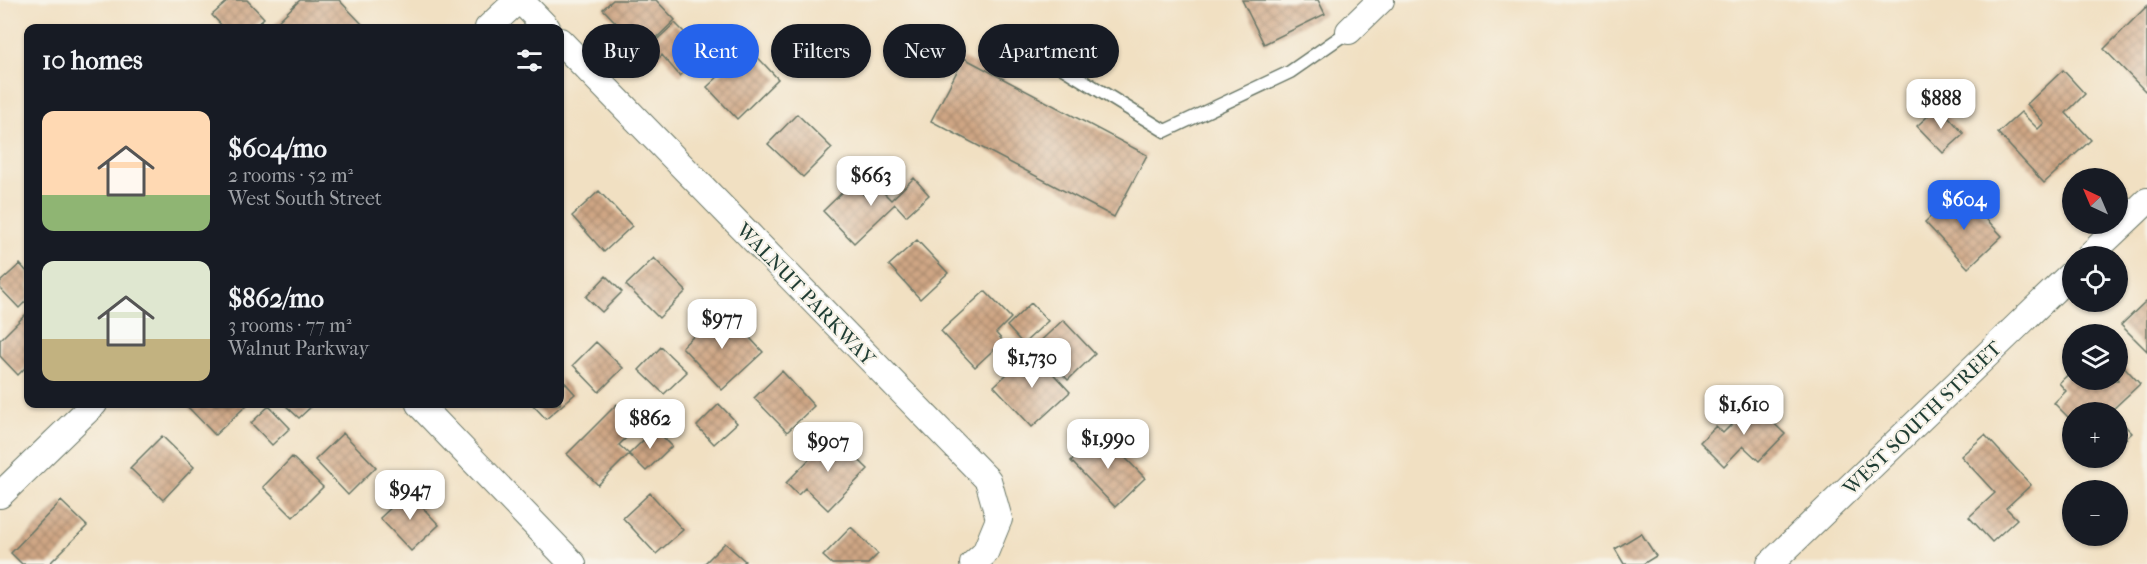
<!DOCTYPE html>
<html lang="en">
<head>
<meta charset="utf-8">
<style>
  body { margin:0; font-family:"IM FELL French Canon",serif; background:#242831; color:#f1f3f6; height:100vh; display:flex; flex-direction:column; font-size:22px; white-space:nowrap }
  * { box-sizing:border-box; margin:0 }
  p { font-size:20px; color:#9ea1a6 }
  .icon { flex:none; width:33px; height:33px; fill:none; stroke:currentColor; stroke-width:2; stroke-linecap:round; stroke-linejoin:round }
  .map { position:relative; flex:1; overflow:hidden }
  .sheet { position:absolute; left:24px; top:24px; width:540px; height:384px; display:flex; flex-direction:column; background:#171b24; border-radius:12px; box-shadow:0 2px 4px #0004 }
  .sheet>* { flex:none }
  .hud { position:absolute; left:582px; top:24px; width:570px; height:54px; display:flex; gap:12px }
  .needle { width:39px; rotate:316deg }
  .fabs { position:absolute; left:2062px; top:168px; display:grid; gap:12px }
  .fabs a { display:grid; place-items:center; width:66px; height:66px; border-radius:50%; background:#171b24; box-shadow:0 2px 4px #0004; font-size:30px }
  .price { position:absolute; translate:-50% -51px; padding:0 14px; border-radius:12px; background:#fff; color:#222; font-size:20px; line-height:39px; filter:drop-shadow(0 2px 3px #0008) }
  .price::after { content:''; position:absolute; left:50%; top:36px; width:18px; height:14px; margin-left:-9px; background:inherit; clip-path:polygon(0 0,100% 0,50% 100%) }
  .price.current { background:#2563eb; color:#fff }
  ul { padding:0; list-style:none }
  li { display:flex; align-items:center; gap:18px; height:150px; padding:0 18px }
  li span { display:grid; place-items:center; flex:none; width:168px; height:120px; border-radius:12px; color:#555 }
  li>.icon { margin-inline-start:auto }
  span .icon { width:72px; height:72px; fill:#fffc; stroke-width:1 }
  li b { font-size:26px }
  h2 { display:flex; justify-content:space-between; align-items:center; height:72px; padding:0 18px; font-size:26px }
  .tag { padding:0 21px; border-radius:27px; background:#171b24; box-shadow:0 2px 4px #0004; font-size:21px; line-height:54px }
  .tag.current { background:#2563eb; color:#fff }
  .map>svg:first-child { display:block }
</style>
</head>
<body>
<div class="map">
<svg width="2147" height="564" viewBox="0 0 2147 564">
  <defs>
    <pattern id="building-cross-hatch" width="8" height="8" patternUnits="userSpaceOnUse" patternTransform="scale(1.5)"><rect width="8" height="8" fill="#cfa684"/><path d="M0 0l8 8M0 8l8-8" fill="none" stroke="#a7886d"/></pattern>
  </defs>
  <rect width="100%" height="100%" fill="#f7f3e8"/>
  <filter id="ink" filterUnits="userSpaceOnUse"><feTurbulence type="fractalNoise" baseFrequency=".0167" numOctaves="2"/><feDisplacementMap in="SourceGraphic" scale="12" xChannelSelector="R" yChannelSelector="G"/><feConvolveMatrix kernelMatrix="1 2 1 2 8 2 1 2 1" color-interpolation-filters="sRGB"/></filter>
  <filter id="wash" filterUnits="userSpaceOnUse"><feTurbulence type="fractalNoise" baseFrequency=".008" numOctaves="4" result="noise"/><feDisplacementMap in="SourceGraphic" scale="24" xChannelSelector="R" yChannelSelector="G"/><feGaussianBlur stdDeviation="1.35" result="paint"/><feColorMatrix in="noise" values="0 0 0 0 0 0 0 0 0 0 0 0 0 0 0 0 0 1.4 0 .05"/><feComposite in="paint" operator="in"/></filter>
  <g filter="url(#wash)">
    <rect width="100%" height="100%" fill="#f1e0c2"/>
    <g id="blocks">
      <path fill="url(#building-cross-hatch)" d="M229 0H247L264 18 253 28H224L212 15Z
        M300 0H339L364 26 361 28H271Z
        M613 0H656L675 20 643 51 603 9Z
        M1242 0H1318L1325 14 1264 44Z
        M2147 6V89L2145 91 2104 49Z
        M675 23 686 34 690 30 708 50 680 76 662 55 657 60 647 49Z
        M749 48 778 79 737 119 707 87Z
        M964 58 1147 155 1114 217 931 121Z
        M2063 70 2085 94 2066 113 2091 140 2044 183 1998 133 2021 112 2038 129 2044 123 2027 104Z
        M1939 106 1964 134 1943 153 1917 126Z
        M797 114 832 148 803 177 768 144Z
        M914 178 929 195 906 216 895 204 854 243 823 211 852 183 864 195 875 184 891 200Z
        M599 191 632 226 604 252 572 216Z
        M1968 199 2002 236 1968 268 1925 222 1948 200 1957 210Z
        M917 240 948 273 920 299 889 265Z
        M654 258 686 291 659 318 626 285Z
        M20 264 28 273V299L19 308 0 288V282Z
        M606 276 622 292 602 312 586 297Z
        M985 291 1011 318 996 333 1003 341 975 367 941 331Z
        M2146 301 2147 302V351L2121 325Z
        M1031 303 1048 321 1023 344 1007 326Z
        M723 309 763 352 722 390 682 347Z
        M28 312V365L18 375 0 356V340Z
        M1063 320 1095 354 1068 380 1035 346Z
        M596 342 623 368 599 392 573 365Z
        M661 347 687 372 664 394 639 370Z
        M1032 351 1070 392 1032 427 994 386Z
        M2118 360 2140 384 2111 411 2112 412H2073V422L2054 403 2066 391 2059 383 2073 370V380H2118Z
        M782 371 814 406 787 432 754 398Z
        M560 377 575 394 546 419 532 404H560Z
        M1753 403 1785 434 1759 461 1743 446 1724 466 1700 442 1716 426 1723 433Z
        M188 404H248L215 435 186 405Z
        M284 404H314L299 418Z
        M617 404 639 425 619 445 629 454 598 485 567 454Z
        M719 404 737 423 714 444 697 426Z
        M269 406 290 428 272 445 251 423Z
        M2118 419 2132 433 2118 446Z
        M655 429 672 446 646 471 629 454Z
        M1100 432 1145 478 1115 507 1071 461Z
        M343 433 376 467 348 495 315 460Z
        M833 435 868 469 828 510 805 488 798 495 786 483Z
        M1985 435 2031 485 2006 508 2017 519 1992 542 1969 517 1995 493 1961 456Z
        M162 436 194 467 163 500 130 468Z
        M292 457 323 487 293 517 263 487Z
        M408 492 439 525 411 551 380 518Z
        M650 493 683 530 656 554 623 518Z
        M61 501 87 526 49 564H22L11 553Z
        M851 527 878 554 868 564H832L823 556Z
        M1641 533 1656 556 1643 564H1624L1615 549Z
        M725 543 745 561 742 564H704Z"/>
    </g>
  </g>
  <g filter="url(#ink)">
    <use href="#blocks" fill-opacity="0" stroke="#687666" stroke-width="1.5"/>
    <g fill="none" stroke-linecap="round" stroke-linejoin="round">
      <g stroke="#687666" stroke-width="15">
        <path id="lane" d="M1027 46 1165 131 1290 72 1349 31"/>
      </g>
      <g stroke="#687666" stroke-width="28">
        <path id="street" d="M520 0 547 28
          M488 28 518 0
          M1349 31 1381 0
          M560 41 988 480 999 519 985 553 973 564
          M2089 256 2147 201
          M419 404 573 564
          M0 495 94 404
          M1770 564 2073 272"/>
      </g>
      <use href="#lane" stroke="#fff" stroke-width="12"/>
      <use href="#street" stroke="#fff" stroke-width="26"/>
    </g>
  </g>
  <g text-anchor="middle" stroke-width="4.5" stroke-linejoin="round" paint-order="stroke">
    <g font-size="20" fill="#1f3d34" stroke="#f7f3e8">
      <text transform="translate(806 294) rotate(46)" y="7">WALNUT PARKWAY</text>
      <text transform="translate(1922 418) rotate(-44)" y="7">WEST SOUTH STREET</text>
    </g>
  </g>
</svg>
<div class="fabs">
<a><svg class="needle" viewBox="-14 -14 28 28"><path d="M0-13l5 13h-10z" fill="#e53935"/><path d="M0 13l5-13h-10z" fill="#9ea1a6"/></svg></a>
<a><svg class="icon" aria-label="locate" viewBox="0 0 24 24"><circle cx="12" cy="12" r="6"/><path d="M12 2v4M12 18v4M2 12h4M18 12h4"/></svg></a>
<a><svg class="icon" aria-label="layers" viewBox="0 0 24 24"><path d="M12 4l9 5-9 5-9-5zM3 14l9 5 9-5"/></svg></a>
<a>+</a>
<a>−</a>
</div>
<b class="price" style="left:1941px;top:130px">$888</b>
<b class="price" style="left:871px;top:207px">$663</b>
<b class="price current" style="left:1964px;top:231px">$604</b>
<b class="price" style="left:722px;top:350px">$977</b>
<b class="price" style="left:1032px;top:389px">$1,730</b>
<b class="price" style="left:1744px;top:436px">$1,610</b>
<b class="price" style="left:650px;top:450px">$862</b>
<b class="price" style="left:1108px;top:470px">$1,990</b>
<b class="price" style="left:828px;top:473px">$907</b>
<b class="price" style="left:410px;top:521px">$947</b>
<div class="hud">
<a class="tag">Buy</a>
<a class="tag current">Rent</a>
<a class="tag">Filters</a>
<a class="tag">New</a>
<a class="tag">Apartment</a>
</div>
<section class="sheet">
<h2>10 homes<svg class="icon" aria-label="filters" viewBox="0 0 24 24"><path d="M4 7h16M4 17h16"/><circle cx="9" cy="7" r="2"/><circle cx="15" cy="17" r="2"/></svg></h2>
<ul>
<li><span style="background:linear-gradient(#ffd9b3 70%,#8fb573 0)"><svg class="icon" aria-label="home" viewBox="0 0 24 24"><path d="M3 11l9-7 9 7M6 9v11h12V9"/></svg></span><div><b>$604/mo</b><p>2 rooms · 52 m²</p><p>West South Street</p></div></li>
<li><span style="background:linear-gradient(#dfe7d0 65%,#c2b280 0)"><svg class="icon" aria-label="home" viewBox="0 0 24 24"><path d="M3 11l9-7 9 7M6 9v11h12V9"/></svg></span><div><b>$862/mo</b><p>3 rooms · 77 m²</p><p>Walnut Parkway</p></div></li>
</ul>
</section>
</div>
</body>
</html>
